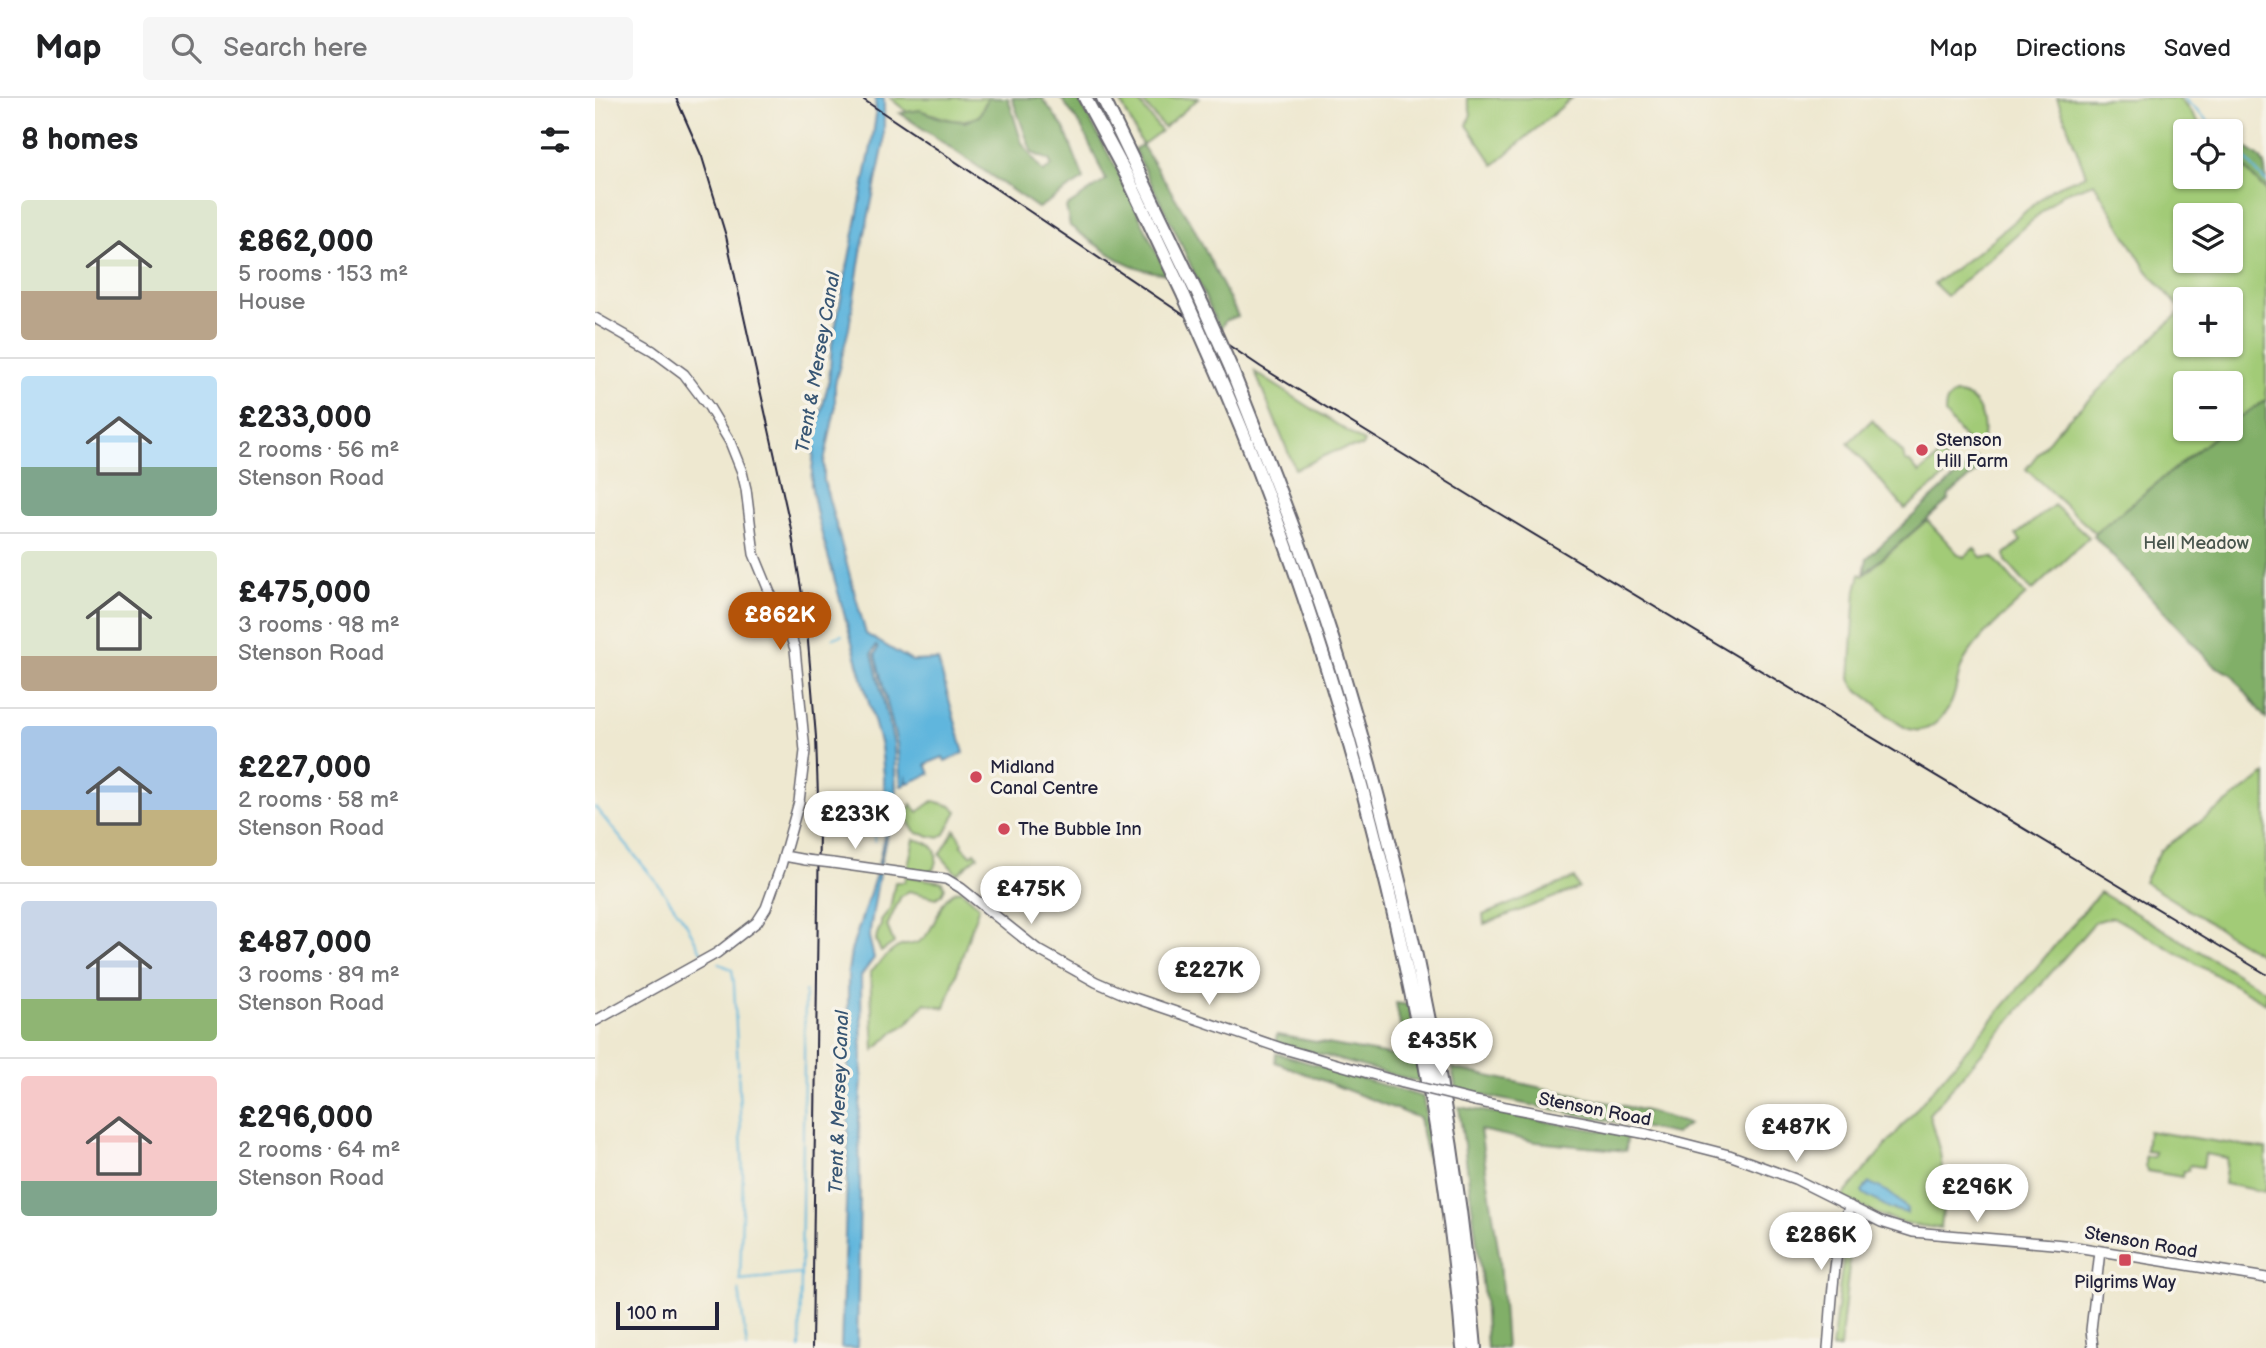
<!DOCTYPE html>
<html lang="en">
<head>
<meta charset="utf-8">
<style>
  body { margin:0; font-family:"Balsamiq Sans",sans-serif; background:#f6f6f6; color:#202124; height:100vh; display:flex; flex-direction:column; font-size:26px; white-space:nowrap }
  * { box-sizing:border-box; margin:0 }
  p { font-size:23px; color:#757577 }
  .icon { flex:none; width:38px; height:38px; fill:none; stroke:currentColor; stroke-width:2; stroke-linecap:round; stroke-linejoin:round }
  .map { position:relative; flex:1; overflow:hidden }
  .panel { display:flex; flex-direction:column; background:#fff; width:595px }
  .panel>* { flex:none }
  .fabs { position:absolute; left:1578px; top:21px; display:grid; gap:14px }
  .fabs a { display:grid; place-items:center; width:70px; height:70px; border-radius:7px; background:#fff; box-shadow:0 2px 5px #0004; font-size:35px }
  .scale { position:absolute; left:21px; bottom:18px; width:103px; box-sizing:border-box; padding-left:7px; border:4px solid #22223b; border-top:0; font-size:19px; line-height:24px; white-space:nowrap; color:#22223b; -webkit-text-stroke:5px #f7f3e8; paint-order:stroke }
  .price { position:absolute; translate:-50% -60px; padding:0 16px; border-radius:24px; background:#fff; color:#222; font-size:23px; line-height:46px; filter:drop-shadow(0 2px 4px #0008) }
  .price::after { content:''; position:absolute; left:50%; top:42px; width:21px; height:16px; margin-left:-10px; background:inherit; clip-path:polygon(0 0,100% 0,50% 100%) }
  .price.selected { background:#b45309; color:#fff }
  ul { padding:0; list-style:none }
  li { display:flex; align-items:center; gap:21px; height:175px; padding:0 21px }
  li+li { border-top:2px solid #e0e0e0 }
  li span { display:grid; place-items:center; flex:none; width:196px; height:140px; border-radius:7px; color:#555 }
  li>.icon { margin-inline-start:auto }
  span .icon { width:84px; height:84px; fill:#fffc; stroke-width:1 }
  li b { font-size:30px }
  h2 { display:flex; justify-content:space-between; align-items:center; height:84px; padding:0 21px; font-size:30px }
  header { display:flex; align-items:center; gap:42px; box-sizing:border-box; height:98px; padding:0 35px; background:#fff; border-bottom:2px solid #e0e0e0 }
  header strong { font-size:33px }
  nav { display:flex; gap:38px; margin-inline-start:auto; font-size:24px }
  .search { width:490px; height:63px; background:#f6f6f6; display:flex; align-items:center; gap:18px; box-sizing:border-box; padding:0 24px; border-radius:7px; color:#757577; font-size:26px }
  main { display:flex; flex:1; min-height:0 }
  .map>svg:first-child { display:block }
</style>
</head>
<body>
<header>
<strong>Map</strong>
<div class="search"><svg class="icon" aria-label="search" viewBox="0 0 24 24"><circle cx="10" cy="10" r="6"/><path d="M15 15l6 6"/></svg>Search here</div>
<nav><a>Map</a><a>Directions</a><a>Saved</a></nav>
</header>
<main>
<section class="panel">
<h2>8 homes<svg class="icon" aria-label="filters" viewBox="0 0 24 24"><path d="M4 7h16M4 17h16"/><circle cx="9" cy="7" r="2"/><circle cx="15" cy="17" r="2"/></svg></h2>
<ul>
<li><span style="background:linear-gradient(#dfe7d0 65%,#b9a48a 0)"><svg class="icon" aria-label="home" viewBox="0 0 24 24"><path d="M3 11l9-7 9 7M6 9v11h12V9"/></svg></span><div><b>£862,000</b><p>5 rooms · 153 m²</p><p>House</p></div></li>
<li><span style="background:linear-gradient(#bfe0f5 65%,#7fa58c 0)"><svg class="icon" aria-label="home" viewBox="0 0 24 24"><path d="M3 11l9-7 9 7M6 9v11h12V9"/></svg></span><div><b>£233,000</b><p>2 rooms · 56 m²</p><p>Stenson Road</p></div></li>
<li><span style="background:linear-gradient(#dfe7d0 75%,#b9a48a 0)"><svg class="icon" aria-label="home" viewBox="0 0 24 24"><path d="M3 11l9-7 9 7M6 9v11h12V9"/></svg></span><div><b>£475,000</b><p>3 rooms · 98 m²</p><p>Stenson Road</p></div></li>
<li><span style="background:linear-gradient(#a9c7e8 60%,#c2b280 0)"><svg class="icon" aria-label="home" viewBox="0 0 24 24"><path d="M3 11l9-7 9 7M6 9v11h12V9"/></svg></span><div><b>£227,000</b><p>2 rooms · 58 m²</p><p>Stenson Road</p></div></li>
<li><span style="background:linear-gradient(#c9d6e8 70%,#8fb573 0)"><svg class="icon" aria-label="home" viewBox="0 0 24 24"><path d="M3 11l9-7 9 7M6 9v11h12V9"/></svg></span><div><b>£487,000</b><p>3 rooms · 89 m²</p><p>Stenson Road</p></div></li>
<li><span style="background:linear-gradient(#f6c9c9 75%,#7fa58c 0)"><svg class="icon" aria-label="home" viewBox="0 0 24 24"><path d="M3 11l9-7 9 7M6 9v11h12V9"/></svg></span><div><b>£296,000</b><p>2 rooms · 64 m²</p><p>Stenson Road</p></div></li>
</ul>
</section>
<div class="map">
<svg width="1671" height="1250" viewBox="0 0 1671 1250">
  <rect width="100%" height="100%" fill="#f7f3e8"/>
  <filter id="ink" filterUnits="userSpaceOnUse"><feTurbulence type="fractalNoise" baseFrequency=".0143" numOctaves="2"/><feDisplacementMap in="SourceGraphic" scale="14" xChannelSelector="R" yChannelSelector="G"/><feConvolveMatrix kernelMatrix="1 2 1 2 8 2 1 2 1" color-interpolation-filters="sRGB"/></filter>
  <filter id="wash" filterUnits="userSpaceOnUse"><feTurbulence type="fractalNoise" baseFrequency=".00686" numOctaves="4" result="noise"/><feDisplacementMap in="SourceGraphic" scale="28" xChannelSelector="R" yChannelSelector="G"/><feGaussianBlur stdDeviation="1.57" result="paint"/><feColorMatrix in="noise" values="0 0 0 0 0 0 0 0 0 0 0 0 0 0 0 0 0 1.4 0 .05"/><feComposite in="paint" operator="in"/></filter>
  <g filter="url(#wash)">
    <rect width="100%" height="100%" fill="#eee8d0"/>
    <path fill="#a2cb77" stroke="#627659" stroke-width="2" fill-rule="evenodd" d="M295 0H393L384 18C352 32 341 9 312 14Z
      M524 0H541L566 33 547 47Z
      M545 0H604L569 30Z
      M872 0H977L899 67 872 27 876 16Z
      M1462 0H1583C1595 10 1600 22 1610 33H1591V79H1636V56L1671 93V302L1636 325V285H1591V331H1629L1500 435 1431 371 1462 332 1587 212 1552 173 1499 85 1467 96 1352 198 1339 186 1380 156 1457 91 1491 77ZM1591 117H1636V163H1591ZM1591 201H1636V247H1591Z
      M660 274 769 344 767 349C740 348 725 362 700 371Z
      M1360 296C1385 296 1392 324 1387 345L1377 346 1369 340 1350 316C1350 306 1351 301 1360 296Z
      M1277 322 1308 355 1310 363 1315 364 1324 375 1346 357 1356 368 1353 376 1310 411 1253 345Z
      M1459 407 1494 439 1437 493 1411 463 1410 456 1426 443 1421 437Z
      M1332 422 1364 457 1369 459 1379 450 1386 459H1398L1431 497C1413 514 1393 530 1378 550 1373 556 1367 565 1365 573 1361 585 1361 598 1354 609 1331 645 1310 635 1285 610 1276 600 1259 593 1255 581L1261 492 1265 476 1268 478Z
      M1671 676V860L1549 784 1565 753Z
      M338 703 356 708 362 713 350 736 344 740 322 735C312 727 311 717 316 706L323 714Z
      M360 732 368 745 366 747 376 757 380 754 383 758 362 776 345 757Z
      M319 741C337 745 347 751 338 772L331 774 312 772Z
      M311 778 347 784 350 790 347 796 341 800 314 793 306 798 292 828 299 845 286 854 281 842 282 836 286 827V822L295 811 300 784H309Z
      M979 780 984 790 889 826 888 817Z
      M366 792 384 808 350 910 330 905 312 926 297 935 279 952 275 874C283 867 291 857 300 851 312 842 319 853 333 835 343 822 347 794 366 792Z
      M1505 794 1671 893V905L1518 819 1500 824 1334 1016 1345 1054 1350 1096 1346 1130C1303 1127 1284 1118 1247 1099Z
      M1553 1033 1671 1051V1094L1629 1086 1632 1060 1610 1056 1608 1069 1595 1067 1593 1073H1588L1587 1079 1553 1073 1550 1069V1058L1559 1059 1560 1054 1551 1053Z
      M1252 1128 1256 1130 1252 1159 1255 1160 1245 1250H1237Z"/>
    <path fill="#81af68" stroke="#526852" stroke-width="2" d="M393 0H413L427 45 448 74 457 68 454 62 437 55 417 0H447L469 30 489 81 443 110 305 15 325 12 345 20 370 24 384 18Z
      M466 0H483L521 70 572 176C531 172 507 151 475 128L471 109 511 82 486 28Z
      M1636 39C1665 63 1671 51 1671 93L1636 56Z
      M547 47 598 128 643 218 630 223 625 232 582 137 539 51Z
      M1671 302V621L1636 576 1619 568 1498 437 1629 331H1636V325Z
      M1381 360 1389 368 1354 397 1353 403 1269 476 1272 460Z
      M801 905 814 907 827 985 680 944 682 937 811 960Z
      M681 955 828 999 837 1064H833L824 1020 680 964Z
      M857 970 1052 1013 1094 1026 1080 1036 880 996 861 991Z
      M864 1009 1032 1037 1031 1053 941 1044 885 1032 905 1162 911 1250H892L889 1200Z"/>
    <path fill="#61b6dd" stroke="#426c8c" stroke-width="2" d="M280 0H289V46L266 154 254 230 240 286V312L229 364V383L271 536 317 563 343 562 369 655 350 663 348 659 331 666 335 676 313 685 311 680 310 687 306 688 302 646 280 556 283 550 281 548 277 555 299 646 302 717 301 723 293 731 286 763 274 839 279 860 266 878 267 982 264 1022 265 1089 262 1250H246L253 1051V874L256 853 282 773 289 738V678L286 648 223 422 216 386 220 340 234 282 237 246 277 44 281 17Z
      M1274 1085C1290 1090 1301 1099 1312 1111V1115L1296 1111 1269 1096 1267 1093Z"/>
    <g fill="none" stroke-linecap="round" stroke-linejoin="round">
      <path stroke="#61b6dd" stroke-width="2" d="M1588 0 1624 33
        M1636 45 1671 84
        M238 540 247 537
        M0 709 60 782 91 825 106 854
        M279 743 283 717
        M124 865 137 872 139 886 148 1076 145 1182 206 1176 205 1250
        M206 1175 210 893
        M144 1192 152 1250"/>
    </g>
  </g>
  <g filter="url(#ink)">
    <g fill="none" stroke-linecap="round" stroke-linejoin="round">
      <g stroke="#69676f" stroke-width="12">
        <path id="minor" d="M0 220 58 253 89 276 114 309 135 344 147 374 151 391 159 456 175 495 190 522 200 551 210 653 204 704 185 771 171 810 162 824 122 855 0 923
          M189 758 211 762
          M237 765 351 781 366 790 442 851 501 884 531 897 689 951 808 985
          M880 1003 1052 1036 1134 1057 1200 1081 1286 1124 1318 1134 1469 1147 1671 1180
          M1233 1250C1237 1208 1238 1145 1255 1108
          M1498 1250 1496 1232 1505 1153"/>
      </g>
      <g stroke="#69676f" stroke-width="16">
        <path id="highway" d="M490 0 532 78 589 198
          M508 0 611 214
          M612 250C690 425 748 606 793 791 829 942 856 1095 868 1250
          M636 270C675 369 716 470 747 572 814 793 860 1020 880 1250"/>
      </g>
      <use href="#minor" stroke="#fff" stroke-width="9"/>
      <use href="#highway" stroke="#fff" stroke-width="12"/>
      <path stroke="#22223b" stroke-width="2" d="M81 0 107 59 131 138 196 431 211 520 221 639 224 729 217 1250
        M266 0 666 269 900 413 1671 876"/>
      <g stroke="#69676f" stroke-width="12" stroke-linecap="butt">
        <path id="minor-bridge" d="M211 762 237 765
          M808 985 880 1003"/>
      </g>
      <g stroke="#69676f" stroke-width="16" stroke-linecap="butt">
        <path id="highway-bridge" d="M589 198 612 250
          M611 214 636 270"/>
      </g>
      <use href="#minor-bridge" stroke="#fff" stroke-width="9"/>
      <use href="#highway-bridge" stroke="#fff" stroke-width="12"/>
    </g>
  </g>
  <g fill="#d1495b" stroke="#f7f3e8" stroke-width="2.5">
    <circle cx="1327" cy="352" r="7"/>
    <circle cx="381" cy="679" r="7"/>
    <circle cx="409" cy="731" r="7"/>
    <rect x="1523" y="1155" width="14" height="14" rx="3.5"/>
  </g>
  <g text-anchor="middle" stroke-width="7" stroke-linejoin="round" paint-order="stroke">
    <g font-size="18" fill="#22223b" stroke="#f7f3e8" text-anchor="start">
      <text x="1341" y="348">Stenson<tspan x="1341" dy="21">Hill Farm</tspan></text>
      <text x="395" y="675">Midland<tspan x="395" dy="21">Canal Centre</tspan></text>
      <text x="423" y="737">The Bubble Inn</text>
      <text x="1530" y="1190" text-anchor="middle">Pilgrims Way</text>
    </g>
    <g font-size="18" fill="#48554d" stroke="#f7f3e8">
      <text x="1601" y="451">Hell Meadow</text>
    </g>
    <g font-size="18" fill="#22223b" stroke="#f7f3e8">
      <text transform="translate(1000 1011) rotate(11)" y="6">Stenson Road</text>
      <text transform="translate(1546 1144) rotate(10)" y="6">Stenson Road</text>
    </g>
    <g font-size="19" font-style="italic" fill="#385674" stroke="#f7f3e8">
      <text transform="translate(222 264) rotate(-80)" y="7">Trent &amp; Mersey Canal</text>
      <text transform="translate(243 1004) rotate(-88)" y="7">Trent &amp; Mersey Canal</text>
    </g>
  </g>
</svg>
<div class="fabs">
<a><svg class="icon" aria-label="locate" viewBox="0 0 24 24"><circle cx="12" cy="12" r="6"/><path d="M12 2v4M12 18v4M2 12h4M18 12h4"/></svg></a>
<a><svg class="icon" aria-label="layers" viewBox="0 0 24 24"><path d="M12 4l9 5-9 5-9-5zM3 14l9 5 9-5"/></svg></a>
<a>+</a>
<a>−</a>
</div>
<div class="scale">100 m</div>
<b class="price selected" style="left:185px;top:554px">£862K</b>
<b class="price" style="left:260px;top:753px">£233K</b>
<b class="price" style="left:436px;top:828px">£475K</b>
<b class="price" style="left:614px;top:909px">£227K</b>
<b class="price" style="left:847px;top:980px">£435K</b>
<b class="price" style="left:1201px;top:1066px">£487K</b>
<b class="price" style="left:1382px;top:1126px">£296K</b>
<b class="price" style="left:1226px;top:1174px">£286K</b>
</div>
</main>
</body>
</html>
